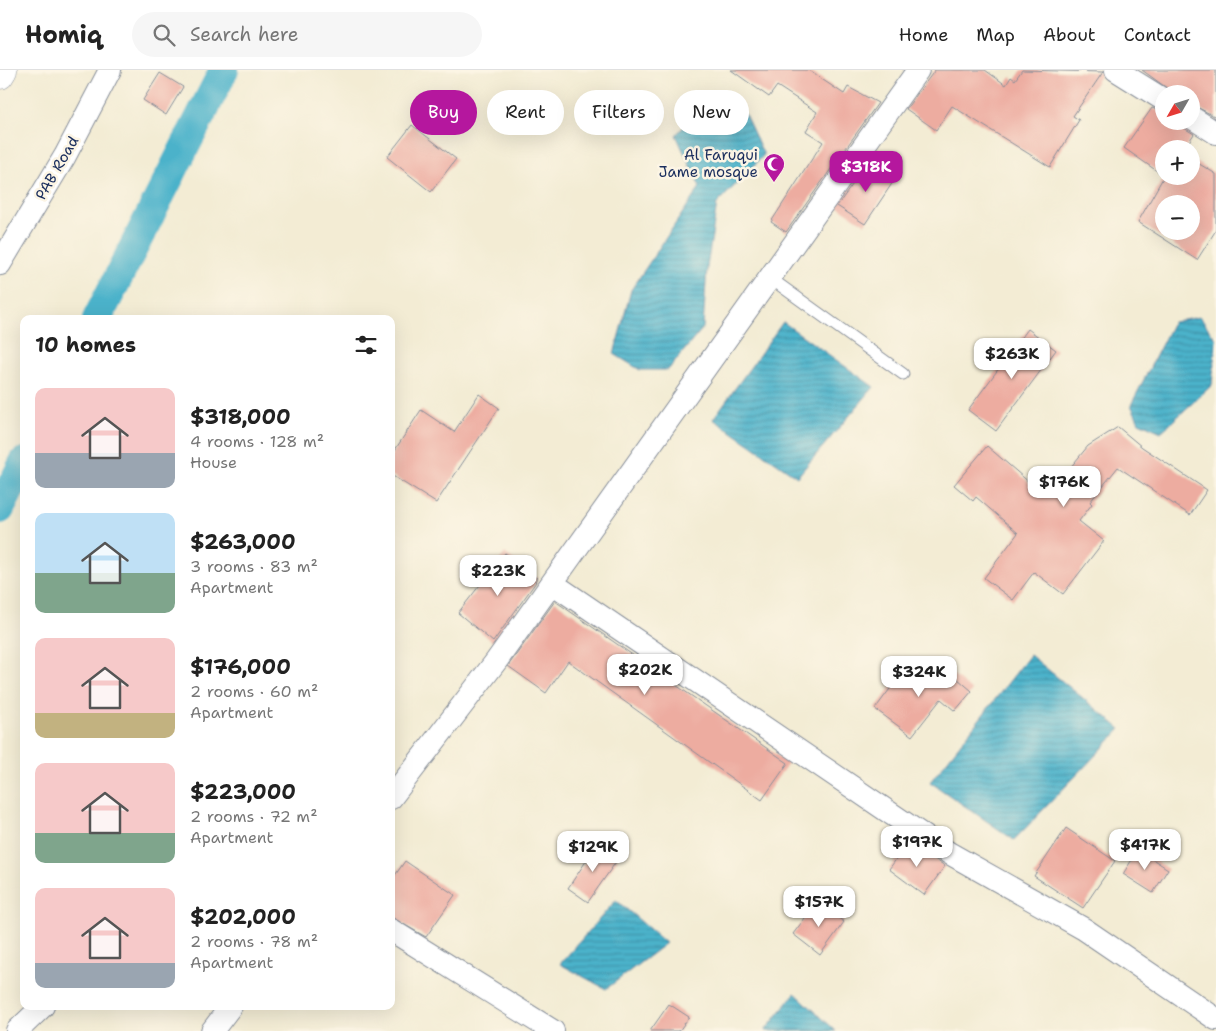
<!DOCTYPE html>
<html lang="en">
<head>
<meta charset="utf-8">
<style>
  body { margin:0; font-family:"Shantell Sans",sans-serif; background:#f6f6f6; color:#222; height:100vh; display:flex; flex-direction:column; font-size:19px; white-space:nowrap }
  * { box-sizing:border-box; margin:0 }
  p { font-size:16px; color:#767676 }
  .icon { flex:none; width:28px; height:28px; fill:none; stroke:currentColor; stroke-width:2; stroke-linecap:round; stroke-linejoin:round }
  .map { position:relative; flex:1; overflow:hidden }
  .side { position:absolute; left:20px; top:245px; width:375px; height:695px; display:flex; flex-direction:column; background:#fff; border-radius:10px; box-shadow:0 5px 20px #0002 }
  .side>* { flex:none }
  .banner { position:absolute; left:410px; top:20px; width:475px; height:45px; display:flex; gap:10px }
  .needle { width:32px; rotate:231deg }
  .tools { position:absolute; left:1155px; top:15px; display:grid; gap:10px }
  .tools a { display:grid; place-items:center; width:45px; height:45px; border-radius:50%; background:#fff; box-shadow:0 5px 20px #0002; font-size:25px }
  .price { position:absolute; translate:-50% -42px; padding:0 11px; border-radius:10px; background:#fff; color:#222; font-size:16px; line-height:32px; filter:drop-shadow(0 1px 2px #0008) }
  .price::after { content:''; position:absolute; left:50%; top:30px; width:15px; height:11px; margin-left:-8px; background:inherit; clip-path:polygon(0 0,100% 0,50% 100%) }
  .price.on { background:#b5179e; color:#fff }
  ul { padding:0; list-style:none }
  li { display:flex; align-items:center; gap:15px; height:125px; padding:0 15px }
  li span { display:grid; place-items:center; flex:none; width:140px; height:100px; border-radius:10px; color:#555 }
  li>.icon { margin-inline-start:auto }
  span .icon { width:60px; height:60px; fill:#fffc; stroke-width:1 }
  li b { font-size:21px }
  h2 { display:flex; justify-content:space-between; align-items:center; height:60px; padding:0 15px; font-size:21px }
  .chip { padding:0 18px; border-radius:22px; background:#fff; box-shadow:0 5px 20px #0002; font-size:18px; line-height:45px }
  .chip.on { background:#b5179e; color:#fff }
  header { display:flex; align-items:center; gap:30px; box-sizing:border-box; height:70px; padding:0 25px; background:#fff; border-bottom:1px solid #e0e0e0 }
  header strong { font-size:24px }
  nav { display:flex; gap:28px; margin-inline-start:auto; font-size:18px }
  .search { width:350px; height:45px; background:#f6f6f6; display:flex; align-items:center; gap:12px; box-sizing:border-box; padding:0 18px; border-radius:28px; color:#767676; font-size:19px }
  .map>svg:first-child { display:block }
</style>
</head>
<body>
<header>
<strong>Homiq</strong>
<div class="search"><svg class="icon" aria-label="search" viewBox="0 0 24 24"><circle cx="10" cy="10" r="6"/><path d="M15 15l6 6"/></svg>Search here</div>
<nav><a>Home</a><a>Map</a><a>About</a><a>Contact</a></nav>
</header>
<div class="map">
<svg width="1216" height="961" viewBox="0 0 1216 961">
  <defs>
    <pattern id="water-rules" width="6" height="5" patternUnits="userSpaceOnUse" patternTransform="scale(1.25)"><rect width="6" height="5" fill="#4bb2ca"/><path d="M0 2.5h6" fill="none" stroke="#3e91a7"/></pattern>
  </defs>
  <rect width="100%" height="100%" fill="#fcf5e5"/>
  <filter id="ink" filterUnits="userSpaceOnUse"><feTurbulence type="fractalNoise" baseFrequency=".02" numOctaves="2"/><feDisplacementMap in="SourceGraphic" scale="10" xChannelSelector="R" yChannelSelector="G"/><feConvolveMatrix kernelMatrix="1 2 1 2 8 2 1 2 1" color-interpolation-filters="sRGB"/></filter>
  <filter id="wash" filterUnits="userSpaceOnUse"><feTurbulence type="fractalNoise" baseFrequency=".0096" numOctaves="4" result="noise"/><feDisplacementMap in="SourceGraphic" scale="20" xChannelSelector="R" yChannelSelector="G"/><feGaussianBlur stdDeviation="1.12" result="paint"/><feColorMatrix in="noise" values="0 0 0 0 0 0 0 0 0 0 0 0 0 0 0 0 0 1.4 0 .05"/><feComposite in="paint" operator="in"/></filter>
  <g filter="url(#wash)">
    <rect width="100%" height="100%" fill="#f3ecd4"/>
    <path fill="url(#water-rules)" stroke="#337094" d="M701 37 743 40 764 85 717 134 707 197 703 258 668 300H640L614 284 631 220 700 117 676 65Z
      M1200 247 1216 269 1212 315 1161 362 1139 352 1131 335 1173 252Z
      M783 252 874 317 797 407 713 349Z
      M1030 585 1121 659 1014 770 930 712Z
      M616 830 666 873 606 919 560 894Z
      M795 923 836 961H765Z"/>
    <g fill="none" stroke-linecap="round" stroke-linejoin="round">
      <path stroke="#4bb2ca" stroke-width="30" d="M97 249 224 0
        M0 439 24 392"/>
    </g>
    <g id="blocks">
      <path fill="#edaca0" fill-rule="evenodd" d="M731 0H808L844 24 848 17 878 33 786 162 771 152 823 72 806 61 817 42 777 16 769 27Z
        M935 0H985L1006 15 1011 7 1015 10 1022 0 1103 2 1073 46 1079 50 1050 97 952 36 936 60 906 39Z
        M1142 0H1216V47L1191 34V24H1175Z
        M160 3 183 17 166 45 143 30Z
        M1152 38 1164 43V51H1179L1184 58 1194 64 1184 79H1164V106L1124 78Z
        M412 55 456 89 431 122 387 87Z
        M1191 89 1216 104V160L1197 190 1138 152 1164 106H1191ZM1164 134H1191V161H1164Z
        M869 92 895 109 865 154 837 136Z
        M1028 259 1056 280 996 361 968 340Z
        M479 324 499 338 436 433 391 405V386L421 340 454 362Z
        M1118 357 1142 377 1207 420 1190 445 1118 397 1090 432 1092 434 1079 451 1104 471 1063 524 1034 502 1013 530 984 508 1018 463 976 427 973 431 954 415 987 376 1038 420 1051 402 1061 409 1088 376Z
        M505 483 537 508 535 511 536 512 493 572 458 543Z
        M555 531 788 693 762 730 568 591 546 623 508 596Z
        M910 592 941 615 951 603 972 621 955 641 941 629 912 666 875 639Z
        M1066 758 1115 791 1083 838 1034 806Z
        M909 772 945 796 924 825 889 799Z
        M597 775 618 789 588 832 568 818Z
        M1138 780 1168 799 1153 823 1123 804Z
        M405 791 455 825 426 867 391 847V811Z
        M817 832 844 852 820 885 793 864Z
        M669 934 689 947 679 961H650Z"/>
    </g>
  </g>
  <g filter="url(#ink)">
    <use href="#blocks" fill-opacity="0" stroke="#878e99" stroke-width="1"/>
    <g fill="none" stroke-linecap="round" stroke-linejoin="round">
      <g stroke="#878e99" stroke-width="13">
        <path id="service" d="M770 208 903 304"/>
      </g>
      <g stroke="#878e99" stroke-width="24">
        <path id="minor" d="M1116 0 1164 30
          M1191 47 1216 63
          M0 194 65 86 110 0
          M552 513 949 783 1084 859 1216 949
          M391 728 497 590 918 0
          M391 860 553 961
          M17 961 43 936
          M212 961 231 936"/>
      </g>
      <g stroke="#878e99" stroke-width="29">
        <path id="trunk" d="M0 5 3 0"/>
      </g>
      <use href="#service" stroke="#fff" stroke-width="11"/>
      <use href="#minor" stroke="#fff" stroke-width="22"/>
      <use href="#trunk" stroke="#fff" stroke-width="28"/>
    </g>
  </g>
  <defs>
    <g id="mosque-pin" transform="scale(1.125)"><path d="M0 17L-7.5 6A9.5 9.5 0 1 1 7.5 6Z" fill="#b5179e" stroke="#fcf5e5"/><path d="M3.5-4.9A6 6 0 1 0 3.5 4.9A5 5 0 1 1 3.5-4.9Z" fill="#fff"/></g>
  </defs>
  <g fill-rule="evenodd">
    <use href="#mosque-pin" x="774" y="94"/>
  </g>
  <g text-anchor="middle" stroke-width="5" stroke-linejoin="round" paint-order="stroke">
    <g font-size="15" fill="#1b2f5e" stroke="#fcf5e5" text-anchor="end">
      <text x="758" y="90">Al Faruqui<tspan x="758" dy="17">Jame mosque</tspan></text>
    </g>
    <g font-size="15" fill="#1b2f5e" stroke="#fcf5e5">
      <text transform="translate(57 98) rotate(-60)" y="5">PAB Road</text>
    </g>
  </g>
</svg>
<div class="tools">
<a><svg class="needle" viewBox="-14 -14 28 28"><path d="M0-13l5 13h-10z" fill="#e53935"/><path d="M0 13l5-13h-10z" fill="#767676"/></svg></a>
<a>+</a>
<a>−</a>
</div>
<b class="price on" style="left:866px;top:123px">$318K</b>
<b class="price" style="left:1012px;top:310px">$263K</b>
<b class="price" style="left:1064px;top:438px">$176K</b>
<b class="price" style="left:498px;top:527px">$223K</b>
<b class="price" style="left:645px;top:626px">$202K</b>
<b class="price" style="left:919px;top:628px">$324K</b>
<b class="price" style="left:917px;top:798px">$197K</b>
<b class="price" style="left:1145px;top:801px">$417K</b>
<b class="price" style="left:593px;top:803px">$129K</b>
<b class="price" style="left:819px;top:858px">$157K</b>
<div class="banner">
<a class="chip on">Buy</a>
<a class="chip">Rent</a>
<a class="chip">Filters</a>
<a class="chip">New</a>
</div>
<section class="side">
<h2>10 homes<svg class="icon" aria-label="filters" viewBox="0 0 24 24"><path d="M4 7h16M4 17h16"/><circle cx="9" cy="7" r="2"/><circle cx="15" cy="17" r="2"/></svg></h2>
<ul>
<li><span style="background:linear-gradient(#f6c9c9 65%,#9aa5b1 0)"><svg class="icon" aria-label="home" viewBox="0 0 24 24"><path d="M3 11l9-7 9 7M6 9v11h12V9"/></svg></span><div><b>$318,000</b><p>4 rooms · 128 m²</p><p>House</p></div></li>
<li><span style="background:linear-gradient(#bfe0f5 60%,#7fa58c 0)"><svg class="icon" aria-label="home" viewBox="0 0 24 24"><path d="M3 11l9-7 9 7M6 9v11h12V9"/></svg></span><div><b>$263,000</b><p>3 rooms · 83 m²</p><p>Apartment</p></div></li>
<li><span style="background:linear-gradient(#f6c9c9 75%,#c2b280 0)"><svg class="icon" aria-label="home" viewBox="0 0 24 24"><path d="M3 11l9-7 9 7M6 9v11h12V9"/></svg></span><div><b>$176,000</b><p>2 rooms · 60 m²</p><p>Apartment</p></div></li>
<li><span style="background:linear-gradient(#f6c9c9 70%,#7fa58c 0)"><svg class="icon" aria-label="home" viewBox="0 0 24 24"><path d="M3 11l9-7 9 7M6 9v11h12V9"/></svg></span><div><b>$223,000</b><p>2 rooms · 72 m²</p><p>Apartment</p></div></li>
<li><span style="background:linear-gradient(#f6c9c9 75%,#9aa5b1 0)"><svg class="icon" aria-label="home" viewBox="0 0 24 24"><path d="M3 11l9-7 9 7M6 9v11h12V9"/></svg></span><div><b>$202,000</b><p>2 rooms · 78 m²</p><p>Apartment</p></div></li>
</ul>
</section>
</div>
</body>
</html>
